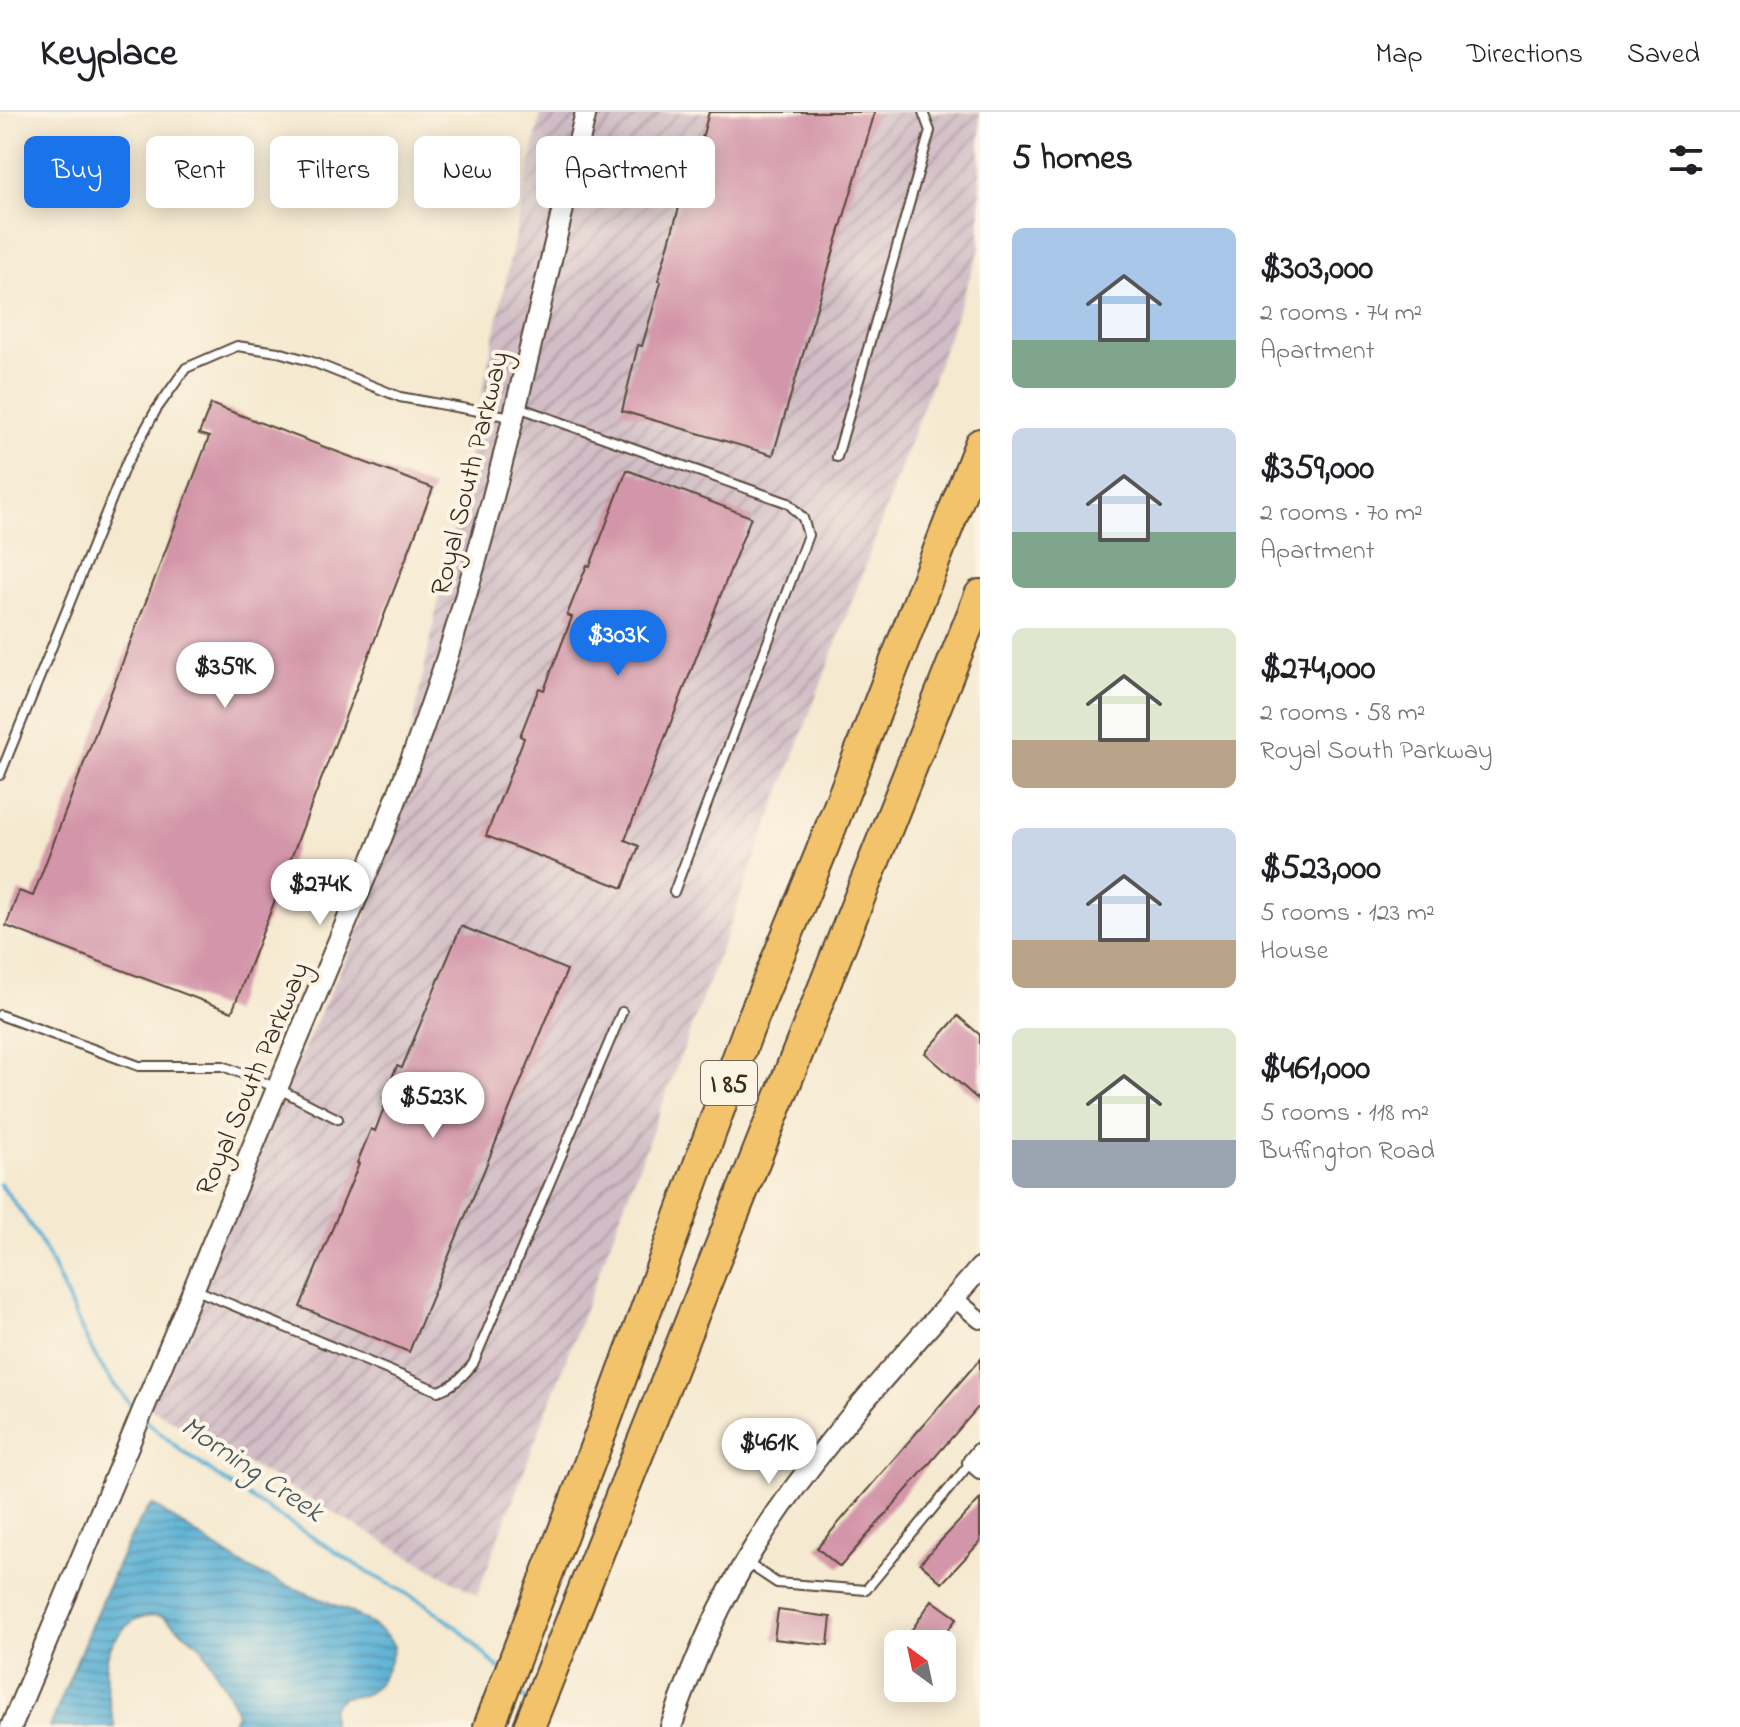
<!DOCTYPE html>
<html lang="en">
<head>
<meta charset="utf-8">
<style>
  body { margin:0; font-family:"Indie Flower",sans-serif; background:#f6f6f6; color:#202124; height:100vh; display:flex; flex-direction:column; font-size:30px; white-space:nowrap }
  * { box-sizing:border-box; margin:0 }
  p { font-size:26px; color:#757577 }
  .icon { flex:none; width:44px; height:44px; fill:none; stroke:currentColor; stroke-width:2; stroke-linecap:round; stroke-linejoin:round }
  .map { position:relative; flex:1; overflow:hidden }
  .side { display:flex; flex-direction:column; background:#fff; width:760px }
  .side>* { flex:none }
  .guide { position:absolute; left:24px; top:24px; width:760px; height:72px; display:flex; gap:16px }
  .needle { width:52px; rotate:327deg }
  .fabs { position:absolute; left:884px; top:1518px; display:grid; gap:16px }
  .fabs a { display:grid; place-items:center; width:72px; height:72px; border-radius:12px; background:#fff; box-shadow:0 4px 20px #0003; font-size:40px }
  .price { position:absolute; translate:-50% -68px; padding:0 18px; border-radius:28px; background:#fff; color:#222; font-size:26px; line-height:52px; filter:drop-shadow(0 2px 4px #0008) }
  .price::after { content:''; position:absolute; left:50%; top:48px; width:24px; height:18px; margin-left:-12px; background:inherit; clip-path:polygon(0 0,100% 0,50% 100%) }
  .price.active { background:#1a73e8; color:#fff }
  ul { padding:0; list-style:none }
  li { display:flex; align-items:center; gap:24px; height:200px; padding:0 32px }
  li span { display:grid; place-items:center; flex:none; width:224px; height:160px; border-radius:12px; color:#555 }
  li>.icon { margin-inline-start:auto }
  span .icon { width:96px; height:96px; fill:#fffc; stroke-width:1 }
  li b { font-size:34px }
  h2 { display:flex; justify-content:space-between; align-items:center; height:96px; padding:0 32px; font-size:34px }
  .chip { padding:0 28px; border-radius:12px; background:#fff; box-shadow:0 4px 20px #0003; font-size:28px; line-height:72px }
  .chip.active { background:#1a73e8; color:#fff }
  header { display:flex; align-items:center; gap:48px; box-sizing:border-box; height:112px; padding:0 40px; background:#fff; border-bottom:2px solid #e0e0e0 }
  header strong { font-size:38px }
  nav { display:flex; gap:44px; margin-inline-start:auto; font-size:28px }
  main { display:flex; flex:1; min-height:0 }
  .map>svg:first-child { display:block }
</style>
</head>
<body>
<header>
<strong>Keyplace</strong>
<nav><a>Map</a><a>Directions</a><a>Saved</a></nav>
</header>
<main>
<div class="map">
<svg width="980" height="1615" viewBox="0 0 980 1615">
  <defs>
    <pattern id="industrial-furrows" width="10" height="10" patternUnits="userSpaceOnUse" patternTransform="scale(2)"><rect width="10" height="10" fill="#d2bdc6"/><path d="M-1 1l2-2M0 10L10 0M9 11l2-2" fill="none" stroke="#ac9aa0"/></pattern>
    <pattern id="water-rules" width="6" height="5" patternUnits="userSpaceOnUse" patternTransform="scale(2)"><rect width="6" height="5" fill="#57afd4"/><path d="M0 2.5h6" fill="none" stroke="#498fab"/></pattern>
  </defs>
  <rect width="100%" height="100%" fill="#fcf5e5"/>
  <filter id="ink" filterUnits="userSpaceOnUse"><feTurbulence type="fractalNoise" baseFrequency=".0125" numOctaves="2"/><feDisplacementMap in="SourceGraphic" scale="16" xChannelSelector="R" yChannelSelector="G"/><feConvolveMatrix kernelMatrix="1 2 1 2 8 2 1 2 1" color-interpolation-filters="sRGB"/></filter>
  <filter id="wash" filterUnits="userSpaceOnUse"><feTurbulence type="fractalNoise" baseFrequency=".006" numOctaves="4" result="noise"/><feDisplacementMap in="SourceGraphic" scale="32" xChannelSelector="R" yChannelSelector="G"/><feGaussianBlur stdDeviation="1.8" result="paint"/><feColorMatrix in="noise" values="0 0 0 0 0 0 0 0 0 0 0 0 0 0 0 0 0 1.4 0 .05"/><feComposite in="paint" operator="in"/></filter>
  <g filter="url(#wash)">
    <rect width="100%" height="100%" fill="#f5e9d0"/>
    <path fill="url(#industrial-furrows)" d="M541 0H977L980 2V137L859 471 477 1483 140 1290 378 777Z"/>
    <path fill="url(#water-rules)" stroke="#496c79" stroke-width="2" d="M153 1393C183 1413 214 1435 245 1454 281 1476 378 1500 394 1535 390 1551 380 1579 363 1583 357 1585 349 1584 343 1585L332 1595V1615H228L237 1603 234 1592 202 1535 164 1505C154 1501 138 1504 129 1512 94 1541 106 1575 115 1615H50C65 1580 131 1405 153 1393Z"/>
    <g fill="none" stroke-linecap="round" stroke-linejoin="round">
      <path stroke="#57afd4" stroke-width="4" d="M0 1072C18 1094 35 1118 48 1144 77 1202 88 1249 136 1298
        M145 1308 178 1336 230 1373 369 1461 424 1491 459 1517 499 1557
        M516 1575 528 1590"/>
    </g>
    <g id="blocks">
      <path fill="#d395a9" d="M709 0H875L773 343 622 299 638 233 642 234 661 170 658 169 682 85 686 86Z
        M211 292 433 376 232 900 6 814 19 779 33 784 209 325 199 322Z
        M627 358 751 405 625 728 639 734 623 776 486 724 524 626 520 624 539 576 544 578 572 505 567 503 587 453 590 454Z
        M461 814 567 858 409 1240 300 1195 359 1052 357 1051 371 1017 375 1019 387 988 383 986 397 954 402 956Z
        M958 904 980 923V989L925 941Z
        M980 1247V1293L840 1455 817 1436Z
        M980 1387V1430L942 1471 920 1451Z
        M932 1488 957 1506 937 1532H922L909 1522Z
        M778 1498 831 1505 828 1533 774 1527Z"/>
    </g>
  </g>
  <g filter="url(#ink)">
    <use href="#blocks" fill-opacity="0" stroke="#574739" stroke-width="2"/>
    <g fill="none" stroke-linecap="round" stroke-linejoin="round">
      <g stroke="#574739" stroke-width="12">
        <path id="service" d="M515 294 788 391 803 406 808 423 674 780
          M837 345 930 19 923 0
          M0 663 125 354 156 298 186 256 237 234 278 240 310 249 400 285 512 305
          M0 903 139 954H223L277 976 338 1007
          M194 1177 438 1279C454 1274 462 1265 473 1252L622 900
          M747 1451 777 1471 866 1478 971 1350"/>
      </g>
      <g stroke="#574739" stroke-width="20">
        <path id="minor" d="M954 1186 980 1208
          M980 1339 971 1350 980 1358"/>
      </g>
      <g stroke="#574739" stroke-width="24">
        <path id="tertiary" d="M11 1615 379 732C406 662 433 592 455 520 507 349 544 173 586 0
          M671 1615C692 1554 717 1494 752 1439 815 1336 902 1247 980 1156"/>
      </g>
      <g stroke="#574739" stroke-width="34">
        <path id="motorway" d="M489 1615 605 1310 748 918 820 743 980 332
          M529 1615 980 483"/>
      </g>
      <use href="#service" stroke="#fff" stroke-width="8"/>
      <use href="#minor" stroke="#fff" stroke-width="16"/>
      <use href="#tertiary" stroke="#fff" stroke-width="20"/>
      <use href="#motorway" stroke="#f2c36a" stroke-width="30"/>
    </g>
  </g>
  <g text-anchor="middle" stroke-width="8" stroke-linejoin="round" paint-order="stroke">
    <rect fill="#fcf5e5" stroke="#75675a" stroke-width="2" x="701" y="949" width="56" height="44" rx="6"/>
    <g font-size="26" font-weight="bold" fill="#3b2a1e">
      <text x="729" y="980">I 85</text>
    </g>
    <g font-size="28" fill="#3b2a1e" stroke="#fcf5e5">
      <text transform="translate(468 361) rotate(-76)" y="10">Royal South Parkway</text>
      <text transform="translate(251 966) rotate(-67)" y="10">Royal South Parkway</text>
    </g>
    <g font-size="30" font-style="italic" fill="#45595e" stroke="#fcf5e5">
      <text transform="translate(253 1356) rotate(34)" y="10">Morning Creek</text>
    </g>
  </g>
</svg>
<div class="fabs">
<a><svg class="needle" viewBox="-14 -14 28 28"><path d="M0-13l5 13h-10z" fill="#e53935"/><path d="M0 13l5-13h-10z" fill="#757577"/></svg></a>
</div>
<b class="price active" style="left:618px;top:566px">$303K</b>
<b class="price" style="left:225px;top:598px">$359K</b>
<b class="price" style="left:320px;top:815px">$274K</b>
<b class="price" style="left:433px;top:1028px">$523K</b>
<b class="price" style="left:769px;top:1374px">$461K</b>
<div class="guide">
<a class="chip active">Buy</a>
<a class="chip">Rent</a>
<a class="chip">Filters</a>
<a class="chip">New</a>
<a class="chip">Apartment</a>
</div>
</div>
<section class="side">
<h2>5 homes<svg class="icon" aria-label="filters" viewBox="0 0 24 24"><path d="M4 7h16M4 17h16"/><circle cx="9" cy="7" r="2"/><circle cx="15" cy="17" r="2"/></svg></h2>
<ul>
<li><span style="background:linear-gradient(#a9c7e8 70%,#7fa58c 0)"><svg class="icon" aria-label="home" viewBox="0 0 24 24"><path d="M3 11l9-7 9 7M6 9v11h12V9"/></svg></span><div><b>$303,000</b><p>2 rooms · 74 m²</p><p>Apartment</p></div></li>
<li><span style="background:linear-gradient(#c9d6e8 65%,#7fa58c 0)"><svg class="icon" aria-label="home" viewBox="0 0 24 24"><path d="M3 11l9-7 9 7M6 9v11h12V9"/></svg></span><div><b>$359,000</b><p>2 rooms · 70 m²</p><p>Apartment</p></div></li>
<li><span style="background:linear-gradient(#dfe7d0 70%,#b9a48a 0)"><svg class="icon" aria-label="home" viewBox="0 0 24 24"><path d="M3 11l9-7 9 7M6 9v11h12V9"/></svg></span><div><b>$274,000</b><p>2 rooms · 58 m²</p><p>Royal South Parkway</p></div></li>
<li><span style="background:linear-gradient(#c9d6e8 70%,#b9a48a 0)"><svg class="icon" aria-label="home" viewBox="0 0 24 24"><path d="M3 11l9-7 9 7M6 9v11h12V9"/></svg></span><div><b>$523,000</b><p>5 rooms · 123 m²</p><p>House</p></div></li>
<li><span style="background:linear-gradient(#dfe7d0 70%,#9aa5b1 0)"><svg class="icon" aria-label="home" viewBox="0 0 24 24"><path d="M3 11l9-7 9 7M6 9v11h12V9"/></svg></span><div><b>$461,000</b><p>5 rooms · 118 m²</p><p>Buffington Road</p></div></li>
</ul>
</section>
</main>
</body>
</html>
